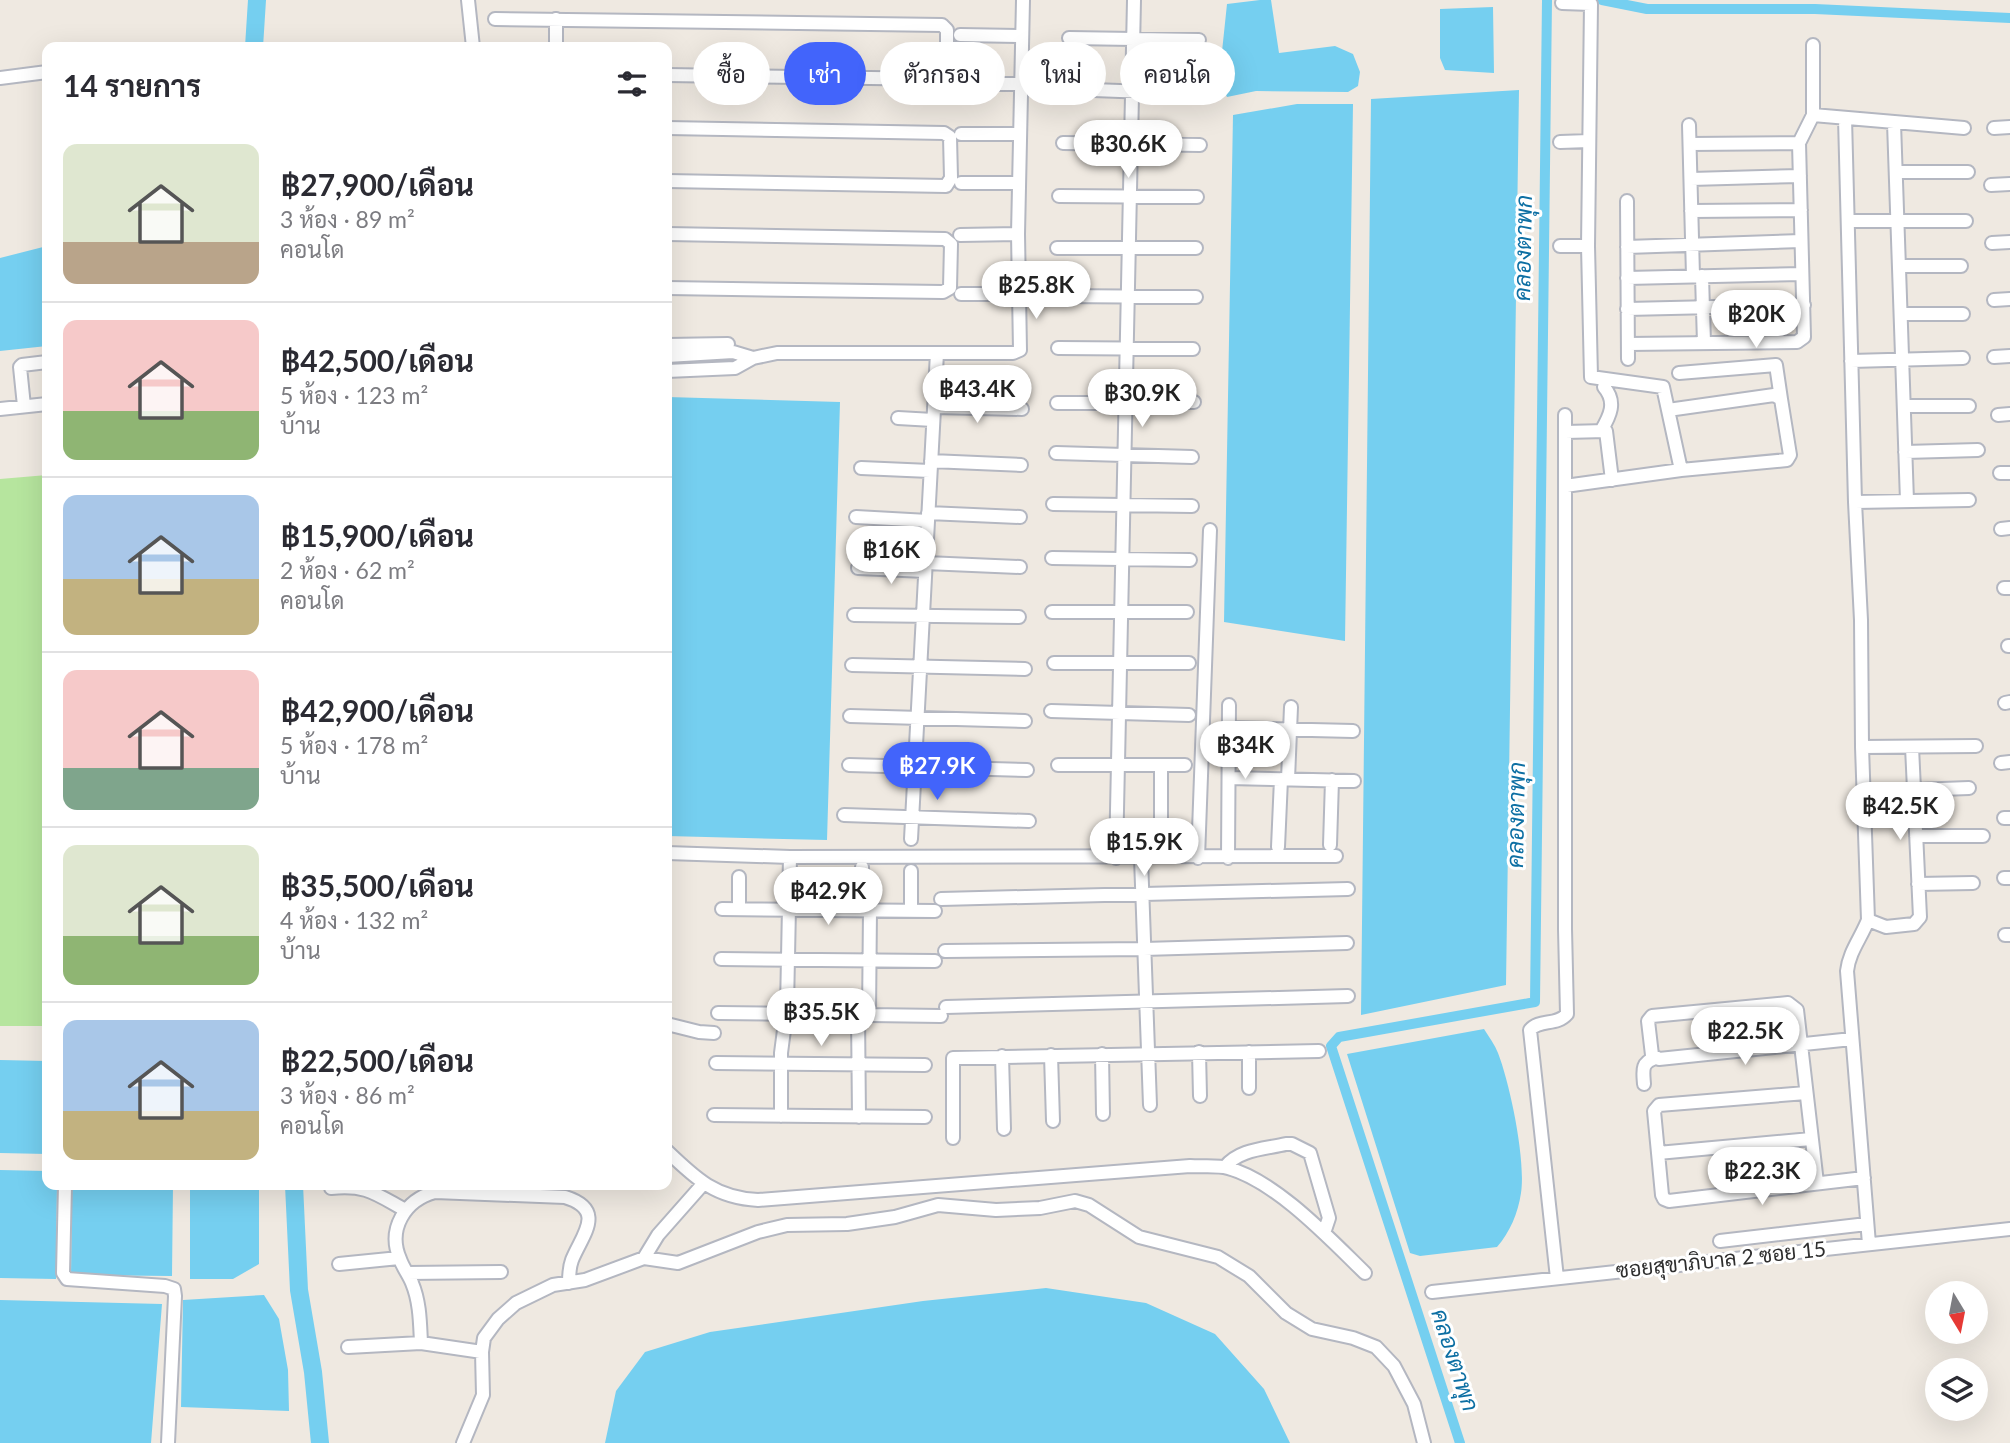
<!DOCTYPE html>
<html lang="th">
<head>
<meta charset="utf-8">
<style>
  body { margin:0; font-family:Lato,Sarabun,sans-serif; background:#f7f7f7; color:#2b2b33; height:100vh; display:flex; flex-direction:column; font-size:26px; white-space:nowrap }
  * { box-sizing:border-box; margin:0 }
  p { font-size:23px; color:#7c7c81 }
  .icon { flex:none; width:38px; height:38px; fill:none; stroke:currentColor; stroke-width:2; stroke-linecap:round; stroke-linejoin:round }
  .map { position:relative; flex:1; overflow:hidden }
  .drawer { position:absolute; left:42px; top:42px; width:630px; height:1148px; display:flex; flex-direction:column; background:#fff; border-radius:14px; box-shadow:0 7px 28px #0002 }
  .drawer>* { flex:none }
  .guide { position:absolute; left:693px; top:42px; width:665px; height:63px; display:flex; gap:14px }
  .needle { width:46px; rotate:170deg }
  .fabs { position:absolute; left:1925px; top:1281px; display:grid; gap:14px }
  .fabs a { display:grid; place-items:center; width:63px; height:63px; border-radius:50%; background:#fff; box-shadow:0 7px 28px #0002; font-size:35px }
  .price { position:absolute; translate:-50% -60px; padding:0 16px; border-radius:24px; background:#fff; color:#222; font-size:23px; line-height:46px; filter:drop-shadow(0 2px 4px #0008) }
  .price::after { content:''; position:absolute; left:50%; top:42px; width:21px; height:16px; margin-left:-10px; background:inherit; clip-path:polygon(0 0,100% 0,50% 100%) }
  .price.selected { background:#4264fb; color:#fff }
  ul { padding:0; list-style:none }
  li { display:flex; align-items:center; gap:21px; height:175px; padding:0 21px }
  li+li { border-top:2px solid #e1e1e2 }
  li span { display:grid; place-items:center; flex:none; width:196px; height:140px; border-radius:14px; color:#555 }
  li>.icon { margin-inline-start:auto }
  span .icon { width:84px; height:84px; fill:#fffc; stroke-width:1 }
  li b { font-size:30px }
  h2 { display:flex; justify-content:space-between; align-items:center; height:84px; padding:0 21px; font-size:30px }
  .pill { padding:0 24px; border-radius:32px; background:#fff; box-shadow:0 7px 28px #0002; font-size:24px; line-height:63px }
  .pill.selected { background:#4264fb; color:#fff }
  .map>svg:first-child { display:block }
</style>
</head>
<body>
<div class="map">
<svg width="2010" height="1443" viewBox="0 0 2010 1443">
  <rect width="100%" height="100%" fill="#efe9e1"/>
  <path fill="#b6e59e" d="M47 475V1026H0V479Z"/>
  <path fill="#75cff0" d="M1260 0H1271L1279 53 1335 46 1353 54 1360 72 1358 86 1348 92 1256 91 1227 97 1219 80 1227 4Z
    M1493 7 1494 73 1445 70 1440 58V9Z
    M1519 90 1506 985 1361 1015 1371 99Z
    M1297 104H1353L1345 641 1224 622 1233 115Z
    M47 246V346L0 351V258Z
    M667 397 840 402 827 840 667 836Z
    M1484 1029C1489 1037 1495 1045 1498 1053 1510 1084 1526 1160 1521 1193 1518 1213 1510 1232 1497 1247L1420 1256 1410 1253 1347 1054Z
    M0 1060 47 1061V1154L0 1153Z
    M0 1170 47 1171V1185H57L56 1279 0 1278Z
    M72 1185H173L172 1276 71 1275Z
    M190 1185H259V1264L233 1279H190Z
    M1046 1288 1146 1303 1215 1334 1264 1389 1290 1443H605L616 1391 645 1352 710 1332 923 1301Z
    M264 1295 279 1319 288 1370 289 1411 181 1407 183 1300Z
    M0 1300 162 1304 151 1443H0Z"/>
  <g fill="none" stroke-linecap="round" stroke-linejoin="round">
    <path stroke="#75cff0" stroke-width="10" d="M1602 0 1647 9H1815L2010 18
      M1460 1443 1331 1046 1339 1037 1535 1002 1547 0"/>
    <path stroke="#75cff0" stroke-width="18" d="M254 47 257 0
      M294 1185 299 1290 313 1372 320 1443"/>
    <g stroke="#b4b7c1" stroke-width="16">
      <path id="minor" d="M468 0 473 47
        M1562 3 1591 4 1588 246 1591 377 1663 387 1681 470 1565 486
        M495 19 942 25 947 30V72L942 79 667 75
        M556 19V47
        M960 35 1022 36
        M1069 38 1199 40
        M0 78 47 72
        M959 84H1021
        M1066 89 1201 94
        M1813 115 1964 128
        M1845 118 1855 502 1861 620 1862 747 1868 920C1861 938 1849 952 1847 971L1869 1244
        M1894 123 1907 501
        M1689 125 1693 276
        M667 128 944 133 950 137 951 178 946 186 667 181
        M1994 128 2010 127
        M961 134H1020
        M1560 142 1589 141
        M1063 143 1200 145
        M1690 144 1799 143
        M1896 172H1968
        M1691 179 1800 176
        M961 183H1019
        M1991 185 2010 184
        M1059 196 1197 197
        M1627 201 1628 359
        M1691 211 1801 210
        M1848 221H1966
        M667 234 945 239 951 244 950 288 943 292 667 288
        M960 235 1018 234
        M1992 243 2010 242
        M1560 246H1588
        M1627 247 1801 241
        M1057 248H1196
        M1899 266H1961
        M1702 276 1704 343
        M1627 278 1802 274
        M961 294H1019
        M1055 296 1196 297
        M1994 300 2010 299
        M1627 309 1804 305
        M1901 314H1963
        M1628 344 1797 342 1804 337 1799 143 1813 115V45
        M667 345 728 344
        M1058 348 1193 349
        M667 356 733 352 753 358
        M1994 357 2010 356
        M1851 361 1963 358
        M667 371 735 368 753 358 777 353H1013L1020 350 1018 234 1023 0
        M1679 373 1776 365 1781 399
        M1057 403 1194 402
        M24 406 20 367 22 365 47 362
        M1904 406H1969
        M934 407 1022 409
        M0 409 47 404
        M1668 410 1774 395 1781 399 1790 455 1787 460 1681 470
        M1998 415 2010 414
        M898 418 933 420
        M1601 431C1610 416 1617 402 1604 387
        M1565 432 1606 431 1612 480
        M1905 452 1978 450
        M1056 453 1192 457
        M931 461 1021 465
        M861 468 930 471
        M2000 473H2010
        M1855 502 1969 500
        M1053 504 1192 506
        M928 513 1020 517
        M856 517 928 521
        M2001 529 2010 528
        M1052 558 1190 560
        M926 563 1020 567
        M858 568 925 571
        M2004 588H2010
        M1052 612H1187
        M854 615 1019 617
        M2008 646H2010
        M1054 663H1189
        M852 665 1025 669
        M2005 703 2010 702
        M1051 711 1189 715
        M850 716 1025 721
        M1229 728 1353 731
        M1862 747 1976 746
        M2001 763 2010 762
        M849 765 1027 770
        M1058 765H1185
        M1229 778 1354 781
        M1288 779 1291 707
        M1915 790 1969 788
        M844 815 1029 821
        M2004 818H2010
        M1916 836H1983
        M911 839 937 353
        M1330 845 1332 780
        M1161 847V766
        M1278 847 1281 779
        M667 853 790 857 1336 856
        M1116 858 1134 0
        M1141 858 1150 1105
        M1198 858 1210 530
        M1228 858 1229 705
        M862 867 863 910
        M911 871V911
        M739 877V909
        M2004 878H2010
        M1918 884 1973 883
        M941 899 1348 889
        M722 909 935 911
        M1868 920 1886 927 1914 924 1920 917 1912 747
        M2005 935H2010
        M945 951 1144 949 1347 943
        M721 959 935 961
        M946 1007 1348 996
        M718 1013 941 1016
        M858 1014 859 1117
        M869 1015 870 910
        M667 1024 699 1032 714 1033
        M1199 1052 1200 1096
        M1102 1054 1103 1114
        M1051 1055 1053 1121
        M1002 1056 1004 1129
        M716 1063 925 1065
        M1644 1084C1643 1070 1641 1063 1655 1058
        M1249 1088V1052
        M1806 1093 1659 1105 1654 1111 1662 1195 1664 1199 1669 1201 1864 1178
        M714 1115 925 1117
        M781 1116V1053L787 1007 790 857
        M953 1138V1058L1319 1051
        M667 1151C696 1179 716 1198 758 1200L1190 1166C1203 1167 1217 1165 1228 1168 1276 1181 1330 1239 1365 1273
        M1658 1153 1811 1139
        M1225 1167C1239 1149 1265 1149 1286 1144H1292L1310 1153 1329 1218 1324 1233
        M1817 1183 1797 1010 1788 1003 1652 1016 1648 1021 1652 1055 1659 1059 1852 1039
        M65 1185 63 1273 67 1279 165 1286 174 1289 175 1296 168 1443
        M331 1188C366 1184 376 1194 405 1210
        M1720 1241 1867 1224
        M644 1258 658 1235 703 1184
        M339 1264 399 1258
        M407 1273 501 1272
        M1557 1278 1530 1030C1539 1019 1557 1026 1567 1014L1565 929V415
        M1432 1292 2010 1229
        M421 1343C420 1323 420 1302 412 1283 409 1275 403 1268 400 1259 387 1229 405 1200 435 1192L565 1197C607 1210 582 1235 572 1260 569 1268 569 1275 569 1283
        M348 1347 421 1343 482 1352
        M463 1443 483 1395 482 1352 484 1338 498 1319 516 1303 553 1285 585 1280 644 1258 678 1263 758 1232 787 1225 847 1224 895 1217 938 1205 996 1210 1040 1208 1075 1201 1089 1205 1139 1237 1218 1257 1249 1276 1286 1313 1312 1329 1353 1338 1376 1347 1394 1366 1414 1404 1424 1443"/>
    </g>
    <use href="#minor" stroke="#fff" stroke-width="12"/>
  </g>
  <g text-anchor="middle" stroke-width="6" stroke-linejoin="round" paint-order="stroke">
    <g font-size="21" fill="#2e2e2e" stroke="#fff">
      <text transform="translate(1721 1260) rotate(-6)" y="7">ซอยสุขาภิบาล 2 ซอย 15</text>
    </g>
    <g font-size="23" font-style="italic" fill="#0d6fa3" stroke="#fff">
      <text transform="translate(1523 248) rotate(-89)" y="8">คลองตาพุก</text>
      <text transform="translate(1516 815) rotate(-89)" y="8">คลองตาพุก</text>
      <text transform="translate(1455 1360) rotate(72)" y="8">คลองตาพุก</text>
    </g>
  </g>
</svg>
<div class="fabs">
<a><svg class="needle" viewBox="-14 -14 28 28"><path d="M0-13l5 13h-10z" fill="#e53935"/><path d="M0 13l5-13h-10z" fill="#7c7c81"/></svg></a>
<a><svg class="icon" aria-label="layers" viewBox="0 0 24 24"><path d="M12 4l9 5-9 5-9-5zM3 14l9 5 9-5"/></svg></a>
</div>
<b class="price" style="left:1128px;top:180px">฿30.6K</b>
<b class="price" style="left:1036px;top:321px">฿25.8K</b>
<b class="price" style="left:1756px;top:350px">฿20K</b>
<b class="price" style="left:977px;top:425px">฿43.4K</b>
<b class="price" style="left:1142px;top:429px">฿30.9K</b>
<b class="price" style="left:891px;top:586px">฿16K</b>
<b class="price" style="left:1245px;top:781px">฿34K</b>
<b class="price selected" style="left:937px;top:802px">฿27.9K</b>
<b class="price" style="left:1900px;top:842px">฿42.5K</b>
<b class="price" style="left:1144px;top:878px">฿15.9K</b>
<b class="price" style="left:828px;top:927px">฿42.9K</b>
<b class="price" style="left:821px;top:1048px">฿35.5K</b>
<b class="price" style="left:1745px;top:1067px">฿22.5K</b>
<b class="price" style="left:1762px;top:1207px">฿22.3K</b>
<div class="guide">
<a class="pill">ซื้อ</a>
<a class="pill selected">เช่า</a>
<a class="pill">ตัวกรอง</a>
<a class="pill">ใหม่</a>
<a class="pill">คอนโด</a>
</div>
<section class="drawer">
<h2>14 รายการ<svg class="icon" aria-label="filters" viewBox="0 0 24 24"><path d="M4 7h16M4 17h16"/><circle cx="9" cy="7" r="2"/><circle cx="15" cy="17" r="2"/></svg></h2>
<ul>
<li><span style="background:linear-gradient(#dfe7d0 70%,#b9a48a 0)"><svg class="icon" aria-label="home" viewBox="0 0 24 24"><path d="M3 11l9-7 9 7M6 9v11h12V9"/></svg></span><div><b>฿27,900/เดือน</b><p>3 ห้อง · 89 m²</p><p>คอนโด</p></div></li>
<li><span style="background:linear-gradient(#f6c9c9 65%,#8fb573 0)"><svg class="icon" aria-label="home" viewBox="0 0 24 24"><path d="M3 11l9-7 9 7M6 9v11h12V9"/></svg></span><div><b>฿42,500/เดือน</b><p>5 ห้อง · 123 m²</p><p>บ้าน</p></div></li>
<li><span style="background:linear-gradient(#a9c7e8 60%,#c2b280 0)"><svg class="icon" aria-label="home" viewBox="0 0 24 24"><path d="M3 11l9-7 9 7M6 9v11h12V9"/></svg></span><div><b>฿15,900/เดือน</b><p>2 ห้อง · 62 m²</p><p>คอนโด</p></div></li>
<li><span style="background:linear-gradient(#f6c9c9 70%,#7fa58c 0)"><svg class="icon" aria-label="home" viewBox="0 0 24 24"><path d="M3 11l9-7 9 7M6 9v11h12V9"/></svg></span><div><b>฿42,900/เดือน</b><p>5 ห้อง · 178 m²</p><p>บ้าน</p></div></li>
<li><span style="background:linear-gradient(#dfe7d0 65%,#8fb573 0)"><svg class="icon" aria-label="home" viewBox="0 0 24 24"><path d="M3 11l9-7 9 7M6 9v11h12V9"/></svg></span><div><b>฿35,500/เดือน</b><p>4 ห้อง · 132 m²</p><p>บ้าน</p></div></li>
<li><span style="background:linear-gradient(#a9c7e8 65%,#c2b280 0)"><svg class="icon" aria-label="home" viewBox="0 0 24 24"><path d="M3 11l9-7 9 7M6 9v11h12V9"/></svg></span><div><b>฿22,500/เดือน</b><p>3 ห้อง · 86 m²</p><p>คอนโด</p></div></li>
</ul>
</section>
</div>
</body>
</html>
